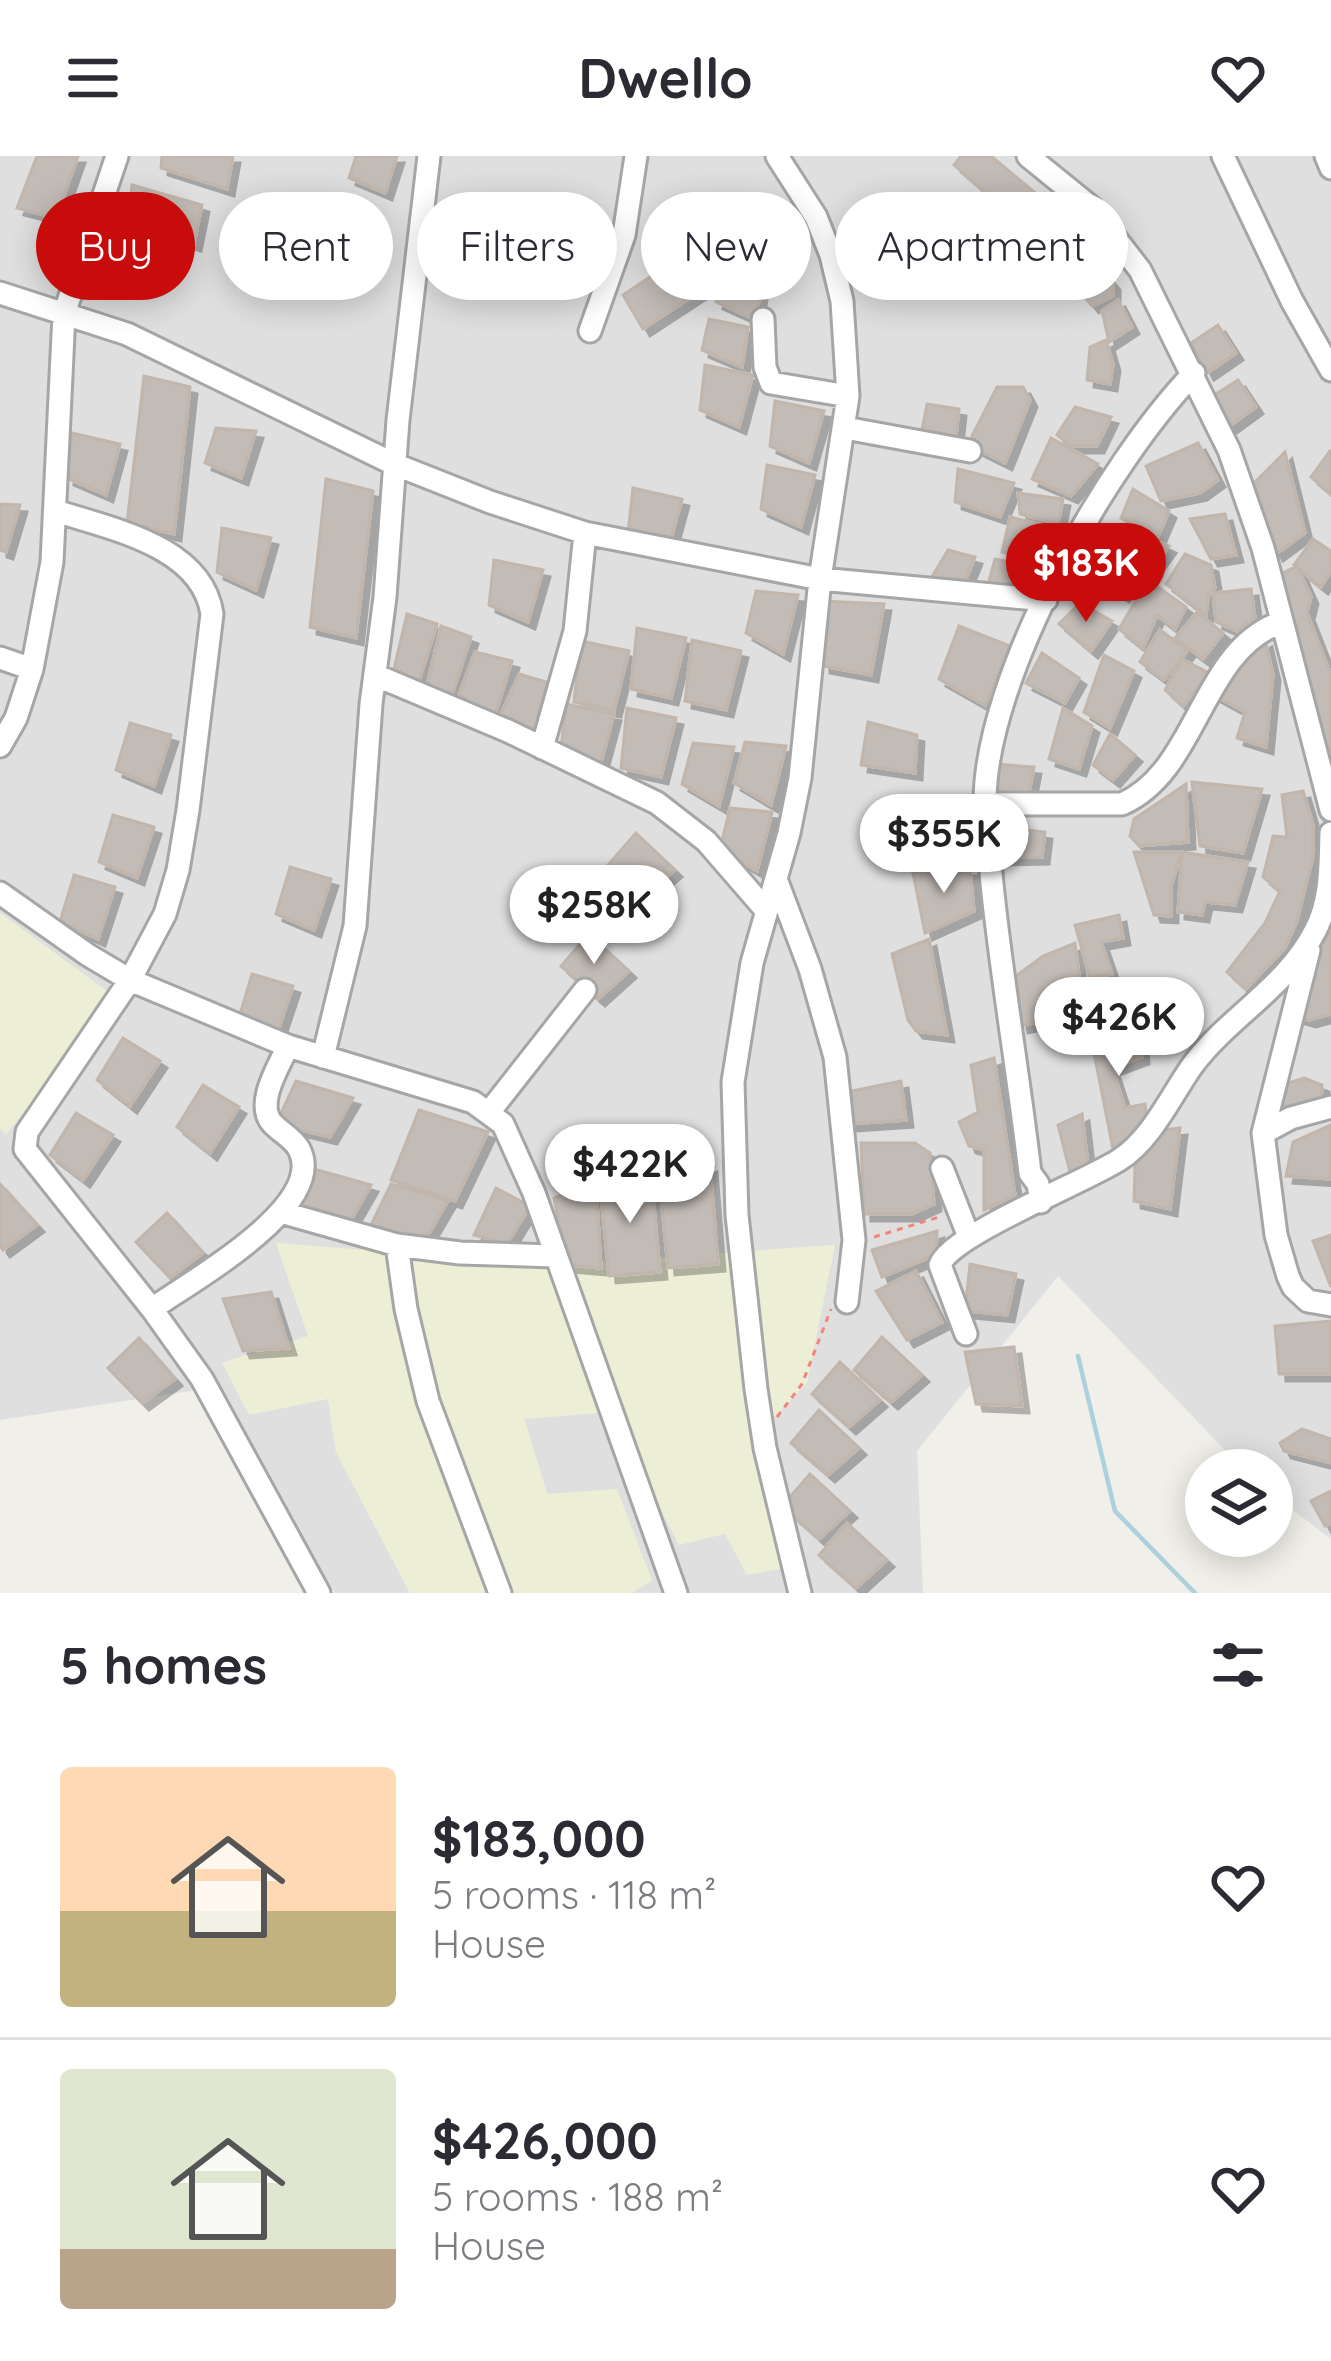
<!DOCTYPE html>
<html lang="en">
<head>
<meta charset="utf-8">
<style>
  body { margin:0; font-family:Quicksand,sans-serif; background:#f7f7f7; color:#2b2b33; height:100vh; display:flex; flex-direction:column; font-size:45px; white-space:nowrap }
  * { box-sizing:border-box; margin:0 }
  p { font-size:39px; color:#7c7c81 }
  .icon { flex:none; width:66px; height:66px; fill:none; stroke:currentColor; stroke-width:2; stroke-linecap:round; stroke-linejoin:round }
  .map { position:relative; height:1437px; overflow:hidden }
  .panel { display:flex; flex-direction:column; background:#fff; flex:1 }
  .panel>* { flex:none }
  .banner { position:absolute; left:36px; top:36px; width:1260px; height:108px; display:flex; gap:24px }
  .tools { position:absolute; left:1185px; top:1293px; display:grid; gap:24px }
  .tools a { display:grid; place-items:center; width:108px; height:108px; border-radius:50%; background:#fff; box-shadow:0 6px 30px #0003; font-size:60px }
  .price { position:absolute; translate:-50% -102px; padding:0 27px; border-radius:42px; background:#fff; color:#222; font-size:39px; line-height:78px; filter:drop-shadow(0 3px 6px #0008) }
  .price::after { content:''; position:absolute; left:50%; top:72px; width:36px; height:27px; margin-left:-18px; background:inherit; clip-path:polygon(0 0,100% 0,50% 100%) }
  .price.on { background:#c80c0c; color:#fff }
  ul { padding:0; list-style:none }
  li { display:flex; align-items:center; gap:36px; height:300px; padding:0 60px }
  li+li { border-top:3px solid #e1e1e2 }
  li span { display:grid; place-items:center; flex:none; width:336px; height:240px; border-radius:12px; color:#555 }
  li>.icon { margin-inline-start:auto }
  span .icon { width:144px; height:144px; fill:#fffc; stroke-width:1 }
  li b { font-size:51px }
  h2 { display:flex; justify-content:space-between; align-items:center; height:144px; padding:0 60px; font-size:51px }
  .chip { padding:0 42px; border-radius:54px; background:#fff; box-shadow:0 6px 30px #0003; font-size:42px; line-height:108px }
  .chip.on { background:#c80c0c; color:#fff }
  header { display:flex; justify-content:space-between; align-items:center; height:156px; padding:0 60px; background:#fff; font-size:54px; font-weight:700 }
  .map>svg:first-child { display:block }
</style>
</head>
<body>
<header><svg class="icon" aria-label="menu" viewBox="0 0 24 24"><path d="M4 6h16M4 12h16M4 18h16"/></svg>Dwello<svg class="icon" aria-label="heart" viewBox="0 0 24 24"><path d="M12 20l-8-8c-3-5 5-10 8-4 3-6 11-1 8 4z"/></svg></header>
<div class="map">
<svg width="1331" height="1437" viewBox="0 0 1331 1437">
  <defs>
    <filter id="shadow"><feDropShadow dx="7" dy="7" stdDeviation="0" flood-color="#0004"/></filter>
  </defs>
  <rect width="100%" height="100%" fill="#f1efe9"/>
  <path fill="#e0dfdf" d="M0 0H1331V1383L1272 1338V1314H1244L1058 1120 917 1295 923 1437H632L652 1424 547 1338 524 1262 612 1255 757 1278 807 1227 834 1089 559 1109 223 1206 328 1242 336 1296 410 1437H335L204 1233 0 1264V972L6 978 114 841 0 757Z"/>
  <path fill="#edeed6" d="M0 757 115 841 6 979 0 972Z
    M276 1087 559 1109 835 1089 807 1227 757 1278 800 1409 747 1419 725 1378 679 1389 611 1256 524 1263 547 1338 617 1333 652 1424 632 1437H410L336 1296 328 1243 249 1259 222 1207 308 1180Z"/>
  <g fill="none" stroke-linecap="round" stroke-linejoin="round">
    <path stroke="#add1dc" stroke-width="4.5" d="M1078 1200 1115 1355 1195 1437"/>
  </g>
  <path fill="#c2bbb6" stroke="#c2b6ac" stroke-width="3" filter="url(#shadow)" d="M37 0H78L56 62 17 52Z
    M162 0H233L227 33 161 12Z
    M356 0H397L385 37 349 22Z
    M961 0H991L1039 40 1113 127V140L1092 150 1031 75 954 9Z
    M132 29 202 49 194 88 128 68Z
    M674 105 704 133 643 173 623 139Z
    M723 115 762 123 756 164 716 146Z
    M1118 144 1132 171 1109 186 1102 155Z
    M709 163 748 171 742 211 702 194Z
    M1218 169 1236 197 1207 217 1191 187Z
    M1106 184 1113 208 1110 228 1087 224 1090 191Z
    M705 209 753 219 739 271 700 254Z
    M144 220 190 231 174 378 127 367Z
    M1238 224 1256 251 1227 272 1211 241Z
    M997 231H1023L1030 244 1005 307 975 292 972 280Z
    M775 245 824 255 809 307 770 290Z
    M927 248 959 253 955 289 921 279Z
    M1075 251 1111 261 1097 290H1071L1057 279Z
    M216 272 256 275 241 322 205 307Z
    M72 277 120 288 106 339 67 322Z
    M1051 282 1098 308 1071 340 1032 323Z
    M1198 287 1218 324 1200 337 1161 345 1146 310Z
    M1330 295 1331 296V338L1311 321Z
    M1285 296 1305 377 1276 398 1260 367 1253 328Z
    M767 309 815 319 801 371 761 353Z
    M958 313 1014 327 1000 361 955 346Z
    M326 323 373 335 356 482 310 471Z
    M633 332 682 343 668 394 628 377Z
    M1133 333 1169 355 1157 383 1121 362Z
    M1018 337 1063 343 1058 368 1020 358Z
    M0 348 20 349 6 396 0 394Z
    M1225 358 1236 399 1211 403 1190 363Z
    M1010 361 1067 375 1052 406 1002 396Z
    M222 372 271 382 256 434 217 416Z
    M1132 373 1169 390 1149 418 1122 395Z
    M1313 383 1331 395V415L1321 431 1294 409Z
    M948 394 975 401 963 431 927 429Z
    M1109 395 1140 418 1122 439 1091 417Z
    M1185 398 1211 409 1215 432 1209 436 1206 459 1166 428Z
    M995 403 1025 409 1022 436 987 432Z
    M494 404 543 414 528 466 489 449Z
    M1297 410 1311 441 1307 457 1331 519V610L1275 421Z
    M1148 424 1186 451 1175 473 1157 459 1143 492 1119 473Z
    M1251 433 1255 461 1237 475 1216 466 1213 437Z
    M756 435 798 439 783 498 746 477Z
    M822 445 884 448 871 519 823 510Z
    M1080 447 1112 465 1091 495 1059 468Z
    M1197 456 1223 477 1203 503 1175 482Z
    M407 458 437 468 419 525 393 517Z
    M441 470 471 481 452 538 427 530Z
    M959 470 1010 490 985 549 939 523Z
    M637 472 686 482 671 542 631 533Z
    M1160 474 1188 494 1164 524 1140 506Z
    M692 484 741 495 726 554 685 545Z
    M1265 484 1273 518 1266 591 1237 582 1245 556 1214 539 1250 494Z
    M581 485 629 495 614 554 574 546Z
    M475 496 512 505 494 562 459 539Z
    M1042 497 1079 522 1065 547 1026 527Z
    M1104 499 1134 515 1110 572 1084 556Z
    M1182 503 1209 517 1183 550 1165 534Z
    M519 518 553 528 538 580 499 563Z
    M566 548 614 558 600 610 561 593Z
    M627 552 676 562 661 621 621 612Z
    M1063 552 1092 570 1079 613 1049 603Z
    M868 566 917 579 915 617 861 609Z
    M130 567 171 579 154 630 116 614Z
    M1110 578 1135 599 1113 624 1093 609Z
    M745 586 786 590 771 649 734 627Z
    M693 587 734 591 719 650 682 628Z
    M996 608 1034 611 1028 642 991 638Z
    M1192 626 1262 633 1243 697 1200 690Z
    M1186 628 1188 686 1139 690 1130 680 1134 663Z
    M1303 635 1313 669V700L1297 765 1285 792 1246 833 1227 816 1265 767 1280 735 1263 721 1273 680 1287 681 1282 639Z
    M730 652 772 656 757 715 720 693Z
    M113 659 154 671 137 722 99 706Z
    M993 670 1045 676 1042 701 999 702Z
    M636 677 675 714 644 741 608 709Z
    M1134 696H1182L1171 730V760L1154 759Z
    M1182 696 1248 706 1235 749 1205 746 1202 759 1178 756Z
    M290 711 331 723 314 774 276 758Z
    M928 713H970L974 755 925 777 913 717Z
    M74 719 115 731 98 783 60 766Z
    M1119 759 1123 782 1101 786 1112 818 1090 822 1075 769Z
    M1331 775V858L1309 864 1298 861 1318 794Z
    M589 778 629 815 598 843 561 810Z
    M929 783 947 879 916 875 908 864 892 798Z
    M1075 787 1080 826 1044 834 1043 865 1021 870 1012 823 1043 800Z
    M252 818 293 830 276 881 238 865Z
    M1112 824 1115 863 1095 871 1090 829Z
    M1166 860V886L1147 882V861Z
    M1139 863 1142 901 1112 912 1125 952 1145 948 1147 965 1131 986 1113 993 1090 877Z
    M123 882 160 905 130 950 97 924Z
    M994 902 1015 1039 984 1054V994L969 990 959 966 978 956 971 909Z
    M1304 922 1322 929 1321 948 1274 963 1282 929Z
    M296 925 353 942 330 981 276 968Z
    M901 925 906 964 850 968 847 936Z
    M203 929 239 951 210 997 177 971Z
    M419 954 488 976 455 1045 391 1024Z
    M76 957 113 979 83 1024 50 999Z
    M1082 958 1088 1009 1070 1016 1058 969Z
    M1331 969V1023L1286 1020 1293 986Z
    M1180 972 1170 1053 1134 1045 1135 1010 1155 975Z
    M861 987H915L930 997 934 1048 912 1058H864Z
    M710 1009 718 1108 668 1112 659 1021Z
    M314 1013 371 1029 348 1069 293 1056Z
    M651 1016 660 1116 609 1120 600 1029Z
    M596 1027 601 1112 567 1109 554 1042Z
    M0 1028 37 1069 3 1094 0 1090Z
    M391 1028 448 1045 425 1084 370 1071Z
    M496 1032 530 1050 507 1088 474 1079Z
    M167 1057 203 1097 170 1122 136 1086Z
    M937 1075 936 1099 882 1121 872 1094Z
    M1331 1079V1131L1313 1085Z
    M970 1108 1016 1118 1007 1159 965 1155Z
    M916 1115 942 1166 907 1184 876 1135Z
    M271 1136 289 1192 243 1195 223 1143Z
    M1331 1165V1218H1279L1275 1170Z
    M882 1181 922 1219 891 1246 854 1214Z
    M139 1182 175 1223 142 1247 108 1212Z
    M1014 1191 1022 1250 976 1248 965 1196Z
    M840 1206 880 1244 849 1271 812 1238Z
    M819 1254 859 1292 828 1319 791 1287Z
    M1302 1273 1331 1283V1307L1284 1295 1280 1287Z
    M810 1318 850 1355 819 1383 782 1350Z
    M1331 1335V1367L1325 1370 1311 1345Z
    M847 1367 887 1404 856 1432 819 1399Z"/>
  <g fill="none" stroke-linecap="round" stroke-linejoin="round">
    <g stroke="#a6a6a6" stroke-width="27">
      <path id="minor" d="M777 0 816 61 831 99 842 145 848 240 820 423 800 622 789 677 752 807 733 926 737 1059 756 1233 765 1292 800 1437
        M1028 0 1092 52 1140 114 1229 294 1263 392 1331 654
        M1223 0 1292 145 1331 214
        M1326 0 1331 12
        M0 137 127 178 394 308 490 346 585 377 820 423 1046 444
        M763 163 765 211 771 227 848 240
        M590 175 624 79 636 0
        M845 272 970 295
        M56 355C111 373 202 390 212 458L188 654 178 714 165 758 130 824 27 976 25 993 152 1153 202 1223 319 1437
        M0 502 32 513
        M375 519 508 575 657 647 706 685 765 753
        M0 590 16 562 32 513 52 406 64 158 117 0
        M542 592 575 475 585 377
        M985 648H1122C1199 614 1200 494 1282 466
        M776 723 810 813 835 901 854 1084 847 1146
        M0 737 88 799 130 824 288 890 473 946 503 968 534 1037 676 1437
        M1309 794 1263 977 1276 1079 1288 1120 1293 1131 1308 1145 1331 1149
        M323 901 355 770 371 548 385 441 398 264 429 0
        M490 955 585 834
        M1263 977 1291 962 1331 951
        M942 1012 969 1081
        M1041 1046 1038 1028 1030 1017C1019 921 1002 825 992 728 990 701 985 673 985 646 985 520 1107 307 1194 217
        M284 1057 397 1089 460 1097 555 1100
        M397 1089 406 1153 428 1245 500 1437
        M152 1153C189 1126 329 1050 299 993 293 982 280 976 272 967 255 947 279 910 288 890
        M966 1178 940 1109C950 1079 1085 1026 1119 1004 1151 984 1171 940 1192 910 1228 861 1287 831 1315 775 1331 745 1330 710 1331 677"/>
    </g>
    <path stroke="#f28579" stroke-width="3" stroke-dasharray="6 6" stroke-linecap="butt" d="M874 1081 939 1061
      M777 1261 802 1228 831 1153"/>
    <use href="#minor" stroke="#fff" stroke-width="21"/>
  </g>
</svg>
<div class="tools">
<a><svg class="icon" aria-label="layers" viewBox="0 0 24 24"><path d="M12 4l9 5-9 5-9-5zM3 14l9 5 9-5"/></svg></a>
</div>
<b class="price on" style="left:1086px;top:469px">$183K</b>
<b class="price" style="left:944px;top:740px">$355K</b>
<b class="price" style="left:594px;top:811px">$258K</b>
<b class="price" style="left:1119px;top:923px">$426K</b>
<b class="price" style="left:630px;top:1070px">$422K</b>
<div class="banner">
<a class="chip on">Buy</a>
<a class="chip">Rent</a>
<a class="chip">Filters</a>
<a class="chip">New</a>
<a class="chip">Apartment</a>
</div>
</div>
<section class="panel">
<h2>5 homes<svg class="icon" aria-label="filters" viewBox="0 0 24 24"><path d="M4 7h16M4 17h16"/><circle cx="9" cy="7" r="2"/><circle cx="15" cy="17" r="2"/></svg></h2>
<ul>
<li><span style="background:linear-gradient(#ffd9b3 60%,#c2b280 0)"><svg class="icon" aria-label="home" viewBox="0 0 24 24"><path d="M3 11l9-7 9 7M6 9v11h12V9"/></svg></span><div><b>$183,000</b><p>5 rooms · 118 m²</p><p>House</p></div><svg class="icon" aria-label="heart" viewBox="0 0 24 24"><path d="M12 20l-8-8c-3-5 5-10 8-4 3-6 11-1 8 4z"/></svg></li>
<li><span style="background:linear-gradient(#dfe7d0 75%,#b9a48a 0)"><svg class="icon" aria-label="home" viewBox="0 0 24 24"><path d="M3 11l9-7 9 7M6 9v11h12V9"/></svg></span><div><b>$426,000</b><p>5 rooms · 188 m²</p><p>House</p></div><svg class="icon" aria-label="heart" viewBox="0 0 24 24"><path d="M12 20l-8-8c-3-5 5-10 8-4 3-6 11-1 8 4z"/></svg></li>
</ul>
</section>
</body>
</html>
